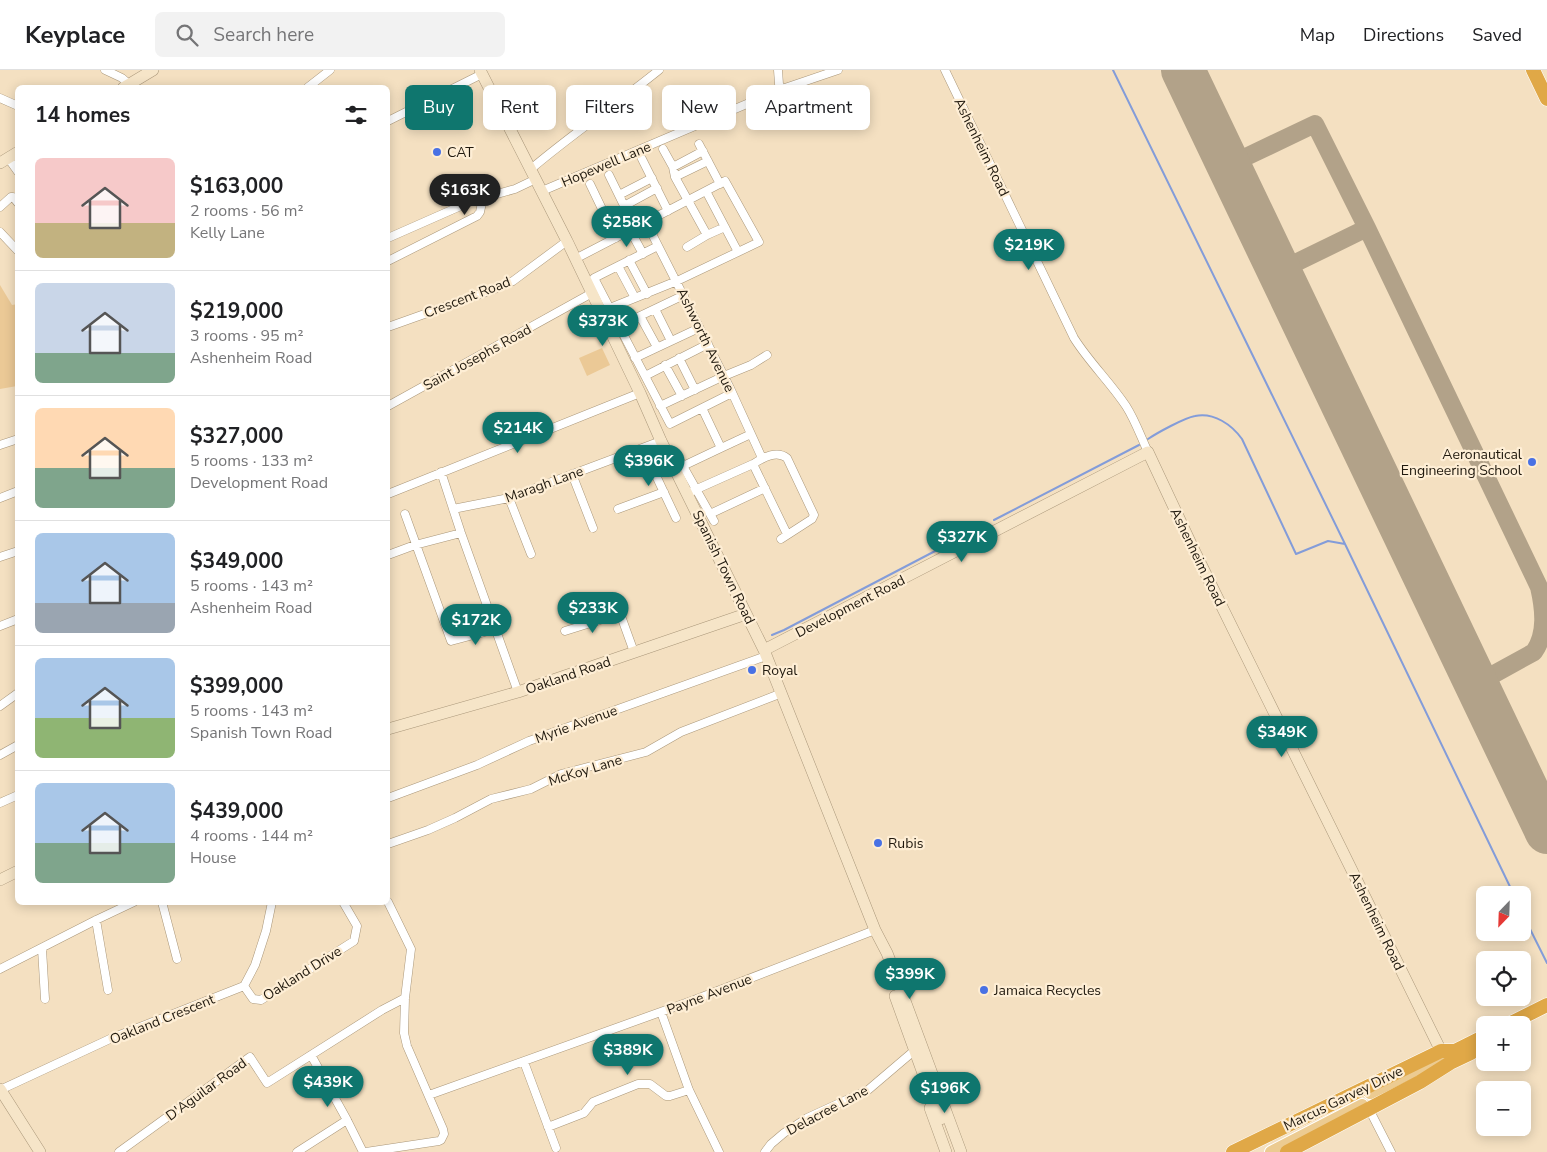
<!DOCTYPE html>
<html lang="en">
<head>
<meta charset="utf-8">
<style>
  body { margin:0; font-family:"Nunito Sans",sans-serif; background:#f2f2f2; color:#202124; height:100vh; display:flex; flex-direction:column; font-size:19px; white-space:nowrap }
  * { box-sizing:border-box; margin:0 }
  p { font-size:16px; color:#757577 }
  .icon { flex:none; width:28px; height:28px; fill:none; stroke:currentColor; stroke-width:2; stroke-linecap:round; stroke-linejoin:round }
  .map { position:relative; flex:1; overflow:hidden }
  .drawer { position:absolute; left:15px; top:15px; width:375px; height:820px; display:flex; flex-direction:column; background:#fff; border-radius:8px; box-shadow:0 2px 12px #0003 }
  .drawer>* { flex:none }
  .guide { position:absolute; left:405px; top:15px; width:475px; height:45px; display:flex; gap:10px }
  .needle { width:32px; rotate:203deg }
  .controls { position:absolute; left:1476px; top:816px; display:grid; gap:10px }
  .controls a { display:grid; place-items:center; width:55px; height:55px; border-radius:8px; background:#fff; box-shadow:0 2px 12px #0003; font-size:25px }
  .price { position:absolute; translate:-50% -42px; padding:0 11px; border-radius:18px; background:#0f766e; color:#fff; font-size:16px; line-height:32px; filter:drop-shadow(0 1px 2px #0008) }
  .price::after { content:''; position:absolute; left:50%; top:30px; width:15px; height:11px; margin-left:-8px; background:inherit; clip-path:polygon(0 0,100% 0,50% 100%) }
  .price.active { background:#222; color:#fff }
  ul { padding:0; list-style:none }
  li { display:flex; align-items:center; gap:15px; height:125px; padding:0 20px }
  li+li { border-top:1px solid #e0e0e0 }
  li span { display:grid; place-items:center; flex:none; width:140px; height:100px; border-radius:8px; color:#555 }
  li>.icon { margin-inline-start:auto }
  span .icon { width:60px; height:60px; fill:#fffc; stroke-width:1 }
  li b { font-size:21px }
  h2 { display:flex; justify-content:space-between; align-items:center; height:60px; padding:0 20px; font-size:21px }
  .tag { padding:0 18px; border-radius:8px; background:#fff; box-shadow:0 2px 12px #0003; font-size:18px; line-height:45px }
  .tag.active { background:#0f766e; color:#fff }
  header { display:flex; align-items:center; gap:30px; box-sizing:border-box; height:70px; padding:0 25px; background:#fff; border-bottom:1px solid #e0e0e0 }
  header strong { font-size:24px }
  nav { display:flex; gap:28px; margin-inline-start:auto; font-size:18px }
  .search { width:350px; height:45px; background:#f2f2f2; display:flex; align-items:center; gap:12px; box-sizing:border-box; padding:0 18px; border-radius:8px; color:#757577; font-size:19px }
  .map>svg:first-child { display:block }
</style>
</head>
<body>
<header>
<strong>Keyplace</strong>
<div class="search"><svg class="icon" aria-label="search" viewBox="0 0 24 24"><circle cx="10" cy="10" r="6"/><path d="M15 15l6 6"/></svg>Search here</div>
<nav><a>Map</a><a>Directions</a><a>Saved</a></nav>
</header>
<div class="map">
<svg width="1547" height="1082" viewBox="0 0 1547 1082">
  <rect width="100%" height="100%" fill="#f4e0c1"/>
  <path fill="#ebc996" d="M0 215 12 235 18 234 17 316 0 319Z
    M602 278 610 295 587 306 579 288Z"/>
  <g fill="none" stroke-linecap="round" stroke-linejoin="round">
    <path stroke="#839cd9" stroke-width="2" d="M1113 0 1345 474
      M1148 369C1157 363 1184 348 1195 346 1214 342 1232 355 1242 369L1296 484 1328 471 1345 474 1514 825
      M994 450 1139 375
      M772 565 784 560 983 456
      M1522 843 1547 893"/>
    <path stroke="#b2a289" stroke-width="18" d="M1229 95 1315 54 1367 158 1539 517C1544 539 1547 563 1534 582L1476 614
      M1279 201 1367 158"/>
    <path stroke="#b2a289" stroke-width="44" d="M1183 0 1547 762"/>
    <g stroke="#aa977a" stroke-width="9">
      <path id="street" d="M105 0 122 8 131 16
        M778 0 779 14 782 19
        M945 0 1074 268C1089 292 1110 312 1126 336 1135 350 1141 367 1148 382
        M307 18 330 0
        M0 28 18 36
        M388 51 482 4
        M699 74 720 114
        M663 79 673 97 675 107 707 165
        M8 88 18 102
        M642 89 668 141
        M673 97 703 81
        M531 99C572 64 617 34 659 0
        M609 105 635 158
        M675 107 708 91
        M590 114 616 168
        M542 121 782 19 838 0
        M706 121 738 182
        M619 125 652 108
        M624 136 657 118
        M0 137 11 127H13L18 133
        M646 152 730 318 762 388
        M630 160 643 184
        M0 162 18 181
        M388 168 472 131 515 119 536 109
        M658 176 594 208 670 354 702 338 721 378 683 396
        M687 177 707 165 725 157
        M575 189 725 111 759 172 677 211 610 238
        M629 190 647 224
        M388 191 477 146 480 142 483 128
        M618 196 635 228
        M655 239 671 271
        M640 246 657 277
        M619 256 684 225
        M388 257 492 220 513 211 567 171
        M635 288 699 258
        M679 288 695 320
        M665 295 682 326
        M645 306 708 274
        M388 336 592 223
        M660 336 724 306 751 295 767 285
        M702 338 732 323
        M0 375 18 369
        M643 378 676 448
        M721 378 751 364
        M679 389 714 451
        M753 394 787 464
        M441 402 461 463 518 622
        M572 404 593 458
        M688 423 753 394C764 387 777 380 787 388L814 445 812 449 781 469
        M388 424 640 323
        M0 428 18 421
        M509 428 531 484
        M453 439 509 428 661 371
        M618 439 664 422
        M405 444 451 571 496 559
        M710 444 765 418
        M388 485 415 475 461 463
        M0 487 18 481
        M0 556 18 549
        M565 561 616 545 621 546 634 582
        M0 636 18 623
        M0 685 18 675
        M388 728 477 695 529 671 766 586
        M0 733 18 725
        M388 774 428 760 455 748 491 729 531 719 561 704 646 682 681 662 782 623
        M162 832 177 889
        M96 850 108 920
        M42 879 45 929
        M0 899 96 850 134 832
        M244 916 253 929 261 930 354 871 357 856 343 832
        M661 942 689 1020 719 1082
        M311 985 347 1050 363 1082
        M524 992 556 1078
        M0 1020 112 968 244 916 255 895 266 861 272 832
        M429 1025 694 930 875 860
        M1369 1039 1391 1082
        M548 1057 584 1043 593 1032 638 1014H650L666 1026H670L689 1020
        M119 1082 250 987 267 1013 382 940 405 928
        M297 1082 347 1050
        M366 1082 439 1071 441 1070 444 1064 443 1059 407 976 404 963 405 928 411 879 388 832
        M765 1082 771 1074 784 1063 807 1048 868 1020 915 980"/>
    </g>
    <g stroke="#aa977a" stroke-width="12">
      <path id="secondary" d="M480 0 567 171 640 323 661 371 764 580 875 860 887 883 894 901 961 1082
        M123 18 153 0
        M0 93 18 82
        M764 580 1148 382 1193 478 1441 981
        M388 659 518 622 746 544
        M0 810 18 801
        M895 926 925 1009 941 1049
        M0 1019 40 1082
        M930 1038 946 1082"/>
    </g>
    <g stroke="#fff" stroke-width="14">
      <path id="primary" d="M1370 1023 1455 981
        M1271 1082 1362 1035"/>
    </g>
    <g stroke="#fff" stroke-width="15">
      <path id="highway" d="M1533 0 1547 29
        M1507 955 1547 935
        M1233 1082 1441 981H1455L1485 966
        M1287 1082 1420 1012 1450 993 1471 983"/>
    </g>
    <use href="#street" stroke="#fff" stroke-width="8"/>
    <use href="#secondary" stroke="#f6e5c8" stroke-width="11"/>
    <use href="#primary" stroke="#eccb91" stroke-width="12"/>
    <use href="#highway" stroke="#e0a847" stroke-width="14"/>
  </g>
  <g fill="#4971e4" stroke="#feeed5" stroke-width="2">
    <circle cx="437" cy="82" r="5"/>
    <circle cx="1532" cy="392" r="5"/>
    <circle cx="752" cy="600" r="5"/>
    <circle cx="878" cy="773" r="5"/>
    <circle cx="984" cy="920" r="5"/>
  </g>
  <g text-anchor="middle" stroke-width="4.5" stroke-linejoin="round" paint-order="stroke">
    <g font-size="14" fill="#20190e" stroke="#feeed5">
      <text transform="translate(982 77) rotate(64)" y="5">Ashenheim Road</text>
      <text transform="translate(606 94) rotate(-23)" y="5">Hopewell Lane</text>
      <text transform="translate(467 227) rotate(-21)" y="5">Crescent Road</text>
      <text transform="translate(706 270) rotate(64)" y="5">Ashworth Avenue</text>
      <text transform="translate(477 287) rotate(-29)" y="5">Saint Josephs Road</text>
      <text transform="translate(544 414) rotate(-20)" y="5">Maragh Lane</text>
      <text transform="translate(1198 487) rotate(64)" y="5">Ashenheim Road</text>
      <text transform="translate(724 497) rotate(64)" y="5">Spanish Town Road</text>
      <text transform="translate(850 536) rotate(-27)" y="5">Development Road</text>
      <text transform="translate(568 605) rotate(-19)" y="5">Oakland Road</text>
      <text transform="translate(576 654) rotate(-20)" y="5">Myrie Avenue</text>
      <text transform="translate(585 700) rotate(-17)" y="5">McKoy Lane</text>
      <text transform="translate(1377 851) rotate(64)" y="5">Ashenheim Road</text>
      <text transform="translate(302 903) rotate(-32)" y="5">Oakland Drive</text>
      <text transform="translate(709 924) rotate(-21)" y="5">Payne Avenue</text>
      <text transform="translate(162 949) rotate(-22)" y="5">Oakland Crescent</text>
      <text transform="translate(206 1019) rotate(-36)" y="5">D'Aguilar Road</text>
      <text transform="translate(1343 1028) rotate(-26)" y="5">Marcus Garvey Drive</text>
      <text transform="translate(827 1040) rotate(-28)" y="5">Delacree Lane</text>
    </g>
    <g font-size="14" fill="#20190e" stroke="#feeed5" text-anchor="start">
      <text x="447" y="87">CAT</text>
      <text x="1522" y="389" text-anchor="end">Aeronautical<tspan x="1522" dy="16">Engineering School</tspan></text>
      <text x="762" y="605">Royal</text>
      <text x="888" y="778">Rubis</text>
      <text x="994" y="925">Jamaica Recycles</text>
    </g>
  </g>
</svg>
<div class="controls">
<a><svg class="needle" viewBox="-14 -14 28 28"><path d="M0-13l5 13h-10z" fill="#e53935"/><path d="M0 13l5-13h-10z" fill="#757577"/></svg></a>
<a><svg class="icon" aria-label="locate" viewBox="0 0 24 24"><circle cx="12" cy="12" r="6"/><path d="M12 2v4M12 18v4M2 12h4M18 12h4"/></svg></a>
<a>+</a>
<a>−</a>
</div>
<b class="price active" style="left:465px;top:146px">$163K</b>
<b class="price" style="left:627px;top:178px">$258K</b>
<b class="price" style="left:1029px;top:201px">$219K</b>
<b class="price" style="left:603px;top:277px">$373K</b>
<b class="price" style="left:518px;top:384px">$214K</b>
<b class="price" style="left:649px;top:417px">$396K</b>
<b class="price" style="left:962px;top:493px">$327K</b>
<b class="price" style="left:593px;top:564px">$233K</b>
<b class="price" style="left:476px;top:576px">$172K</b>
<b class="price" style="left:1282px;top:688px">$349K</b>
<b class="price" style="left:910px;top:930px">$399K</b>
<b class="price" style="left:628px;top:1006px">$389K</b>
<b class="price" style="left:328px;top:1038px">$439K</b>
<b class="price" style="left:945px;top:1044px">$196K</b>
<div class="guide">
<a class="tag active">Buy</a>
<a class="tag">Rent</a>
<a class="tag">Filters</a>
<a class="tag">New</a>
<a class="tag">Apartment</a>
</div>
<section class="drawer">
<h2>14 homes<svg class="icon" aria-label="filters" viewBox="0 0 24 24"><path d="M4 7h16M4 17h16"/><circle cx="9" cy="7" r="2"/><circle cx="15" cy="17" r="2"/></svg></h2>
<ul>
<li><span style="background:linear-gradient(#f6c9c9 65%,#c2b280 0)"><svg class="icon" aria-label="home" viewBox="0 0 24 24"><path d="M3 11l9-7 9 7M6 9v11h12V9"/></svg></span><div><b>$163,000</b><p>2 rooms · 56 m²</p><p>Kelly Lane</p></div></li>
<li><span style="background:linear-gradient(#c9d6e8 70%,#7fa58c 0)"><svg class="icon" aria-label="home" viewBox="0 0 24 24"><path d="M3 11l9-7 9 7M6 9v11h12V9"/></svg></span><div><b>$219,000</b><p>3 rooms · 95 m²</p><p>Ashenheim Road</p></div></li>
<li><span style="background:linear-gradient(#ffd9b3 60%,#7fa58c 0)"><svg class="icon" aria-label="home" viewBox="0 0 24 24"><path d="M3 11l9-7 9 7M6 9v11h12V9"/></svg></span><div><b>$327,000</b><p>5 rooms · 133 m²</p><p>Development Road</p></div></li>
<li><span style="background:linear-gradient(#a9c7e8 70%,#9aa5b1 0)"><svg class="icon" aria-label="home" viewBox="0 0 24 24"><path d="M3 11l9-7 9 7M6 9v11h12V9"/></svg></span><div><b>$349,000</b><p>5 rooms · 143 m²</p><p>Ashenheim Road</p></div></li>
<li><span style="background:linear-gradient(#a9c7e8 60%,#8fb573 0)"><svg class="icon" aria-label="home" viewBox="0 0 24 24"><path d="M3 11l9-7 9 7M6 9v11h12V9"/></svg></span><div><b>$399,000</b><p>5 rooms · 143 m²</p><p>Spanish Town Road</p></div></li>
<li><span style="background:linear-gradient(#a9c7e8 60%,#7fa58c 0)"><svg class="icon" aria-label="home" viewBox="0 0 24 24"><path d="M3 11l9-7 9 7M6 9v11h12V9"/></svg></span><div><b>$439,000</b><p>4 rooms · 144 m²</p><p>House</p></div></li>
</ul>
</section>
</div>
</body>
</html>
